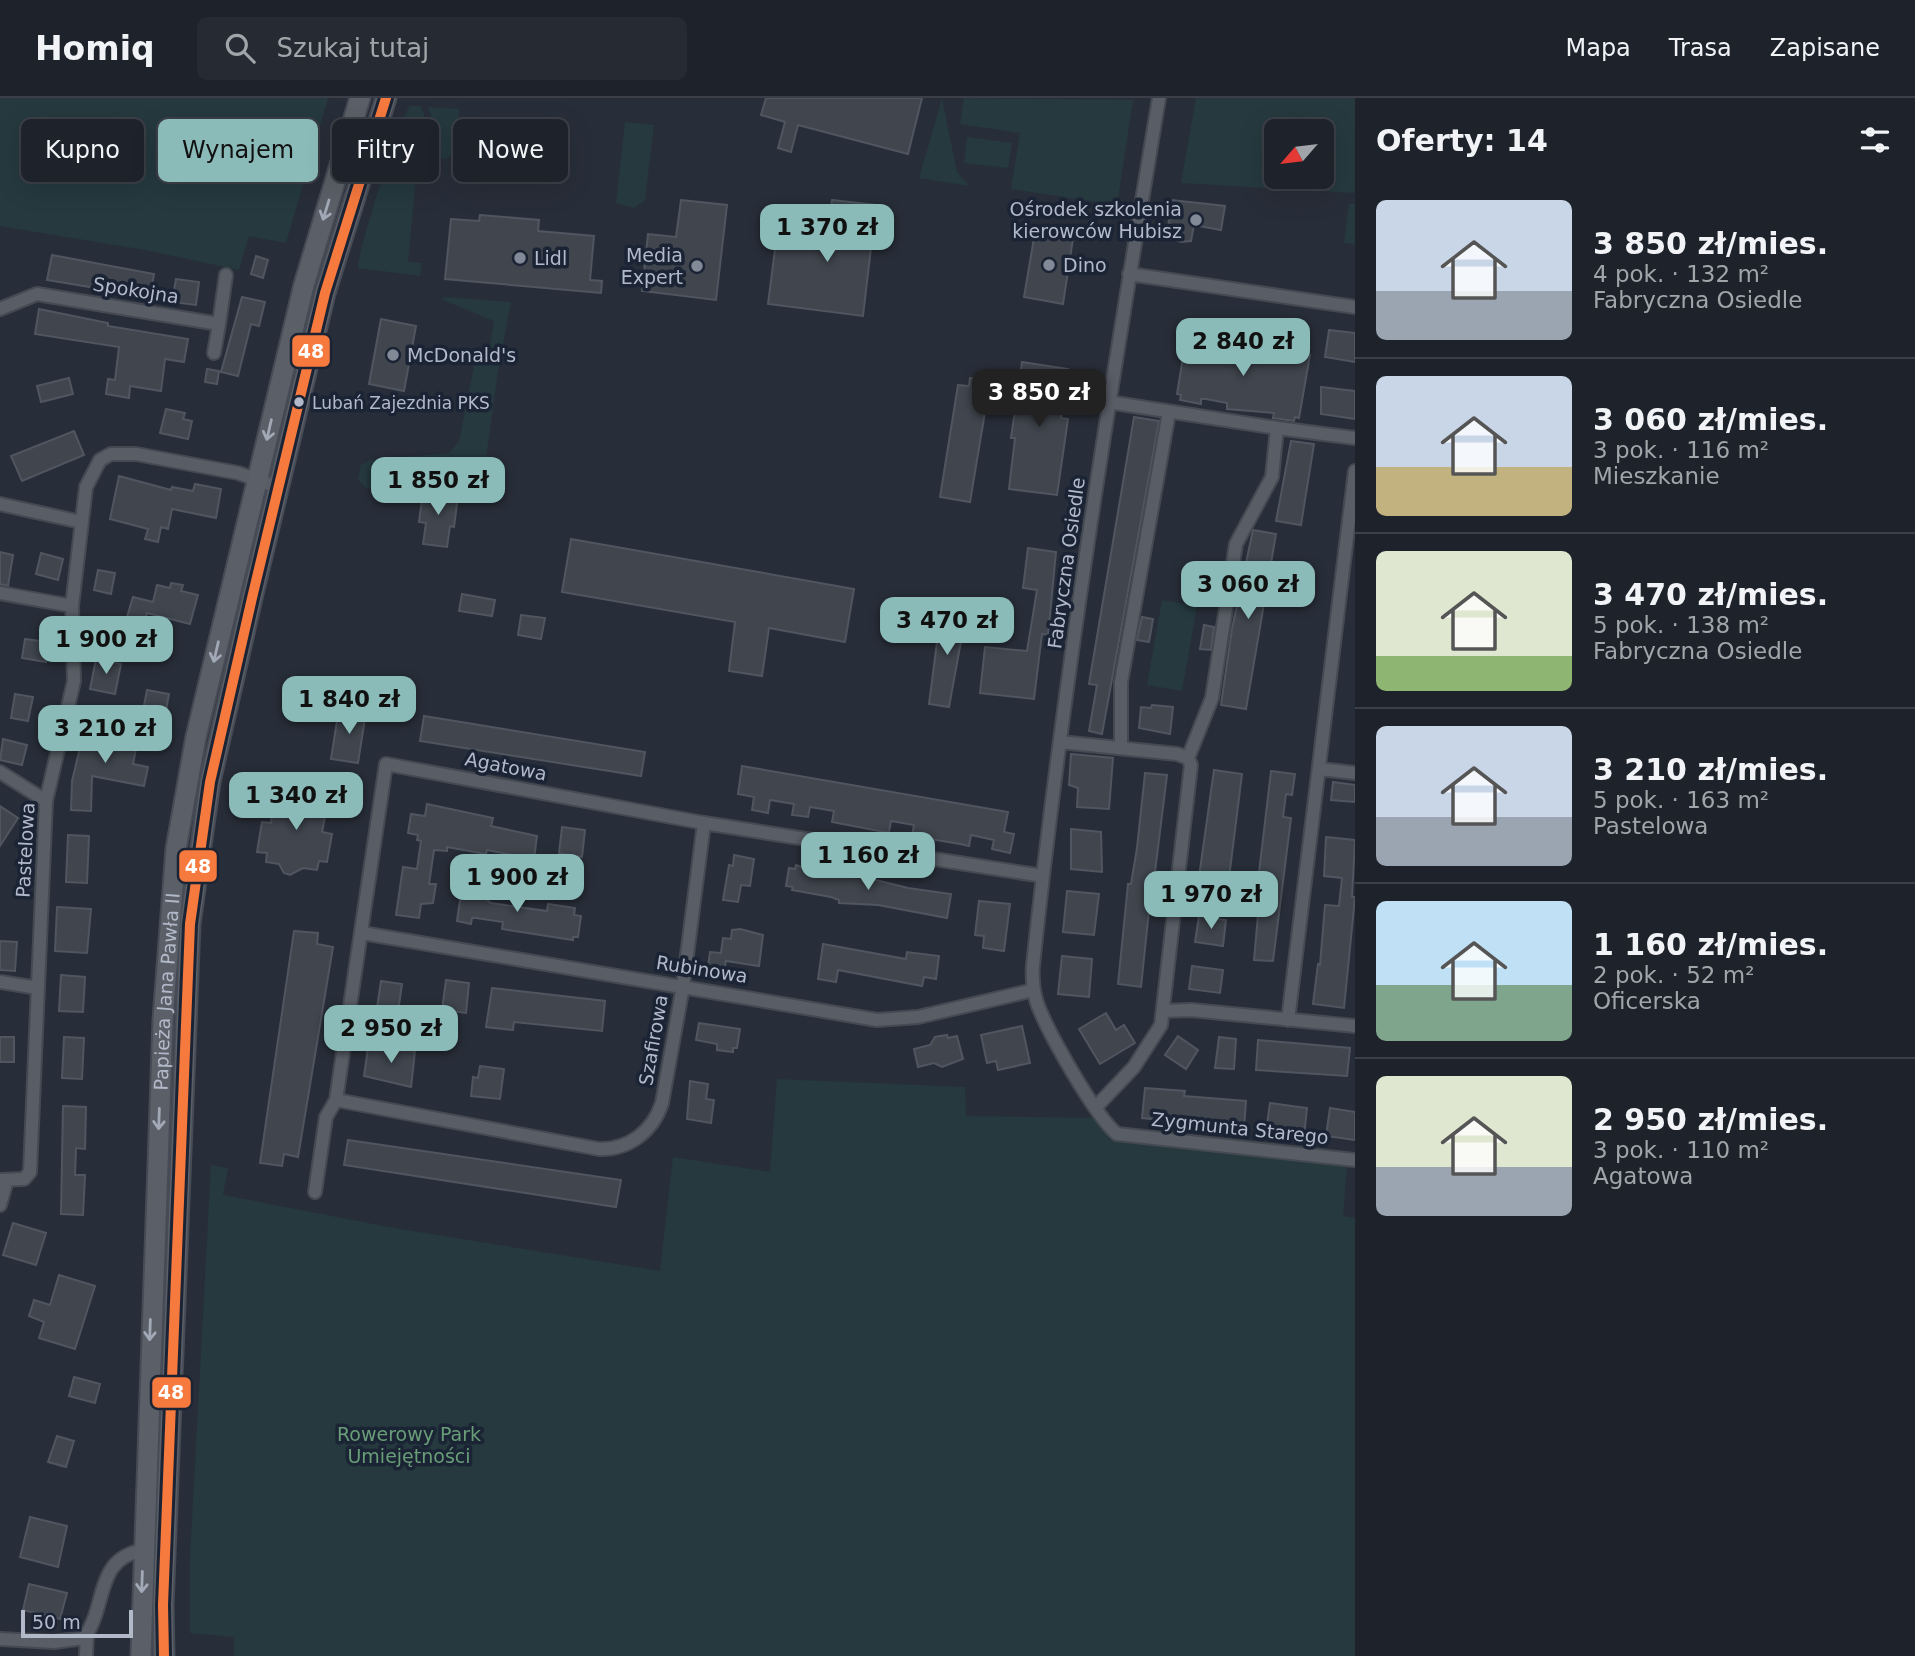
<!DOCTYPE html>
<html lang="pl">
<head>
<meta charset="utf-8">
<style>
  body { margin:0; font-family:"DejaVu Sans",sans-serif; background:#262a33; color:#f1f3f6; height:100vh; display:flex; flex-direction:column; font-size:26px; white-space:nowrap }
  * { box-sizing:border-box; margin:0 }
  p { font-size:23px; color:#a1a4a9 }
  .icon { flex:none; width:38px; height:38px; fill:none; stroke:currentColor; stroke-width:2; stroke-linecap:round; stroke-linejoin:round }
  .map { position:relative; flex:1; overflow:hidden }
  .panel { display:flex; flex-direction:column; background:#1e222b; width:560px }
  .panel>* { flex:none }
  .top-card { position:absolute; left:21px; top:21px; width:665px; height:63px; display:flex; gap:14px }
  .needle { width:46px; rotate:242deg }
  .controls { position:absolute; left:1264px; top:21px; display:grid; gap:14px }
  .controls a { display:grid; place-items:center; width:70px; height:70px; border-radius:10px; background:#1e222b; box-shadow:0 7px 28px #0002,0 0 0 2px #3c3f47; font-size:35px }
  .scale { position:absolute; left:21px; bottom:18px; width:112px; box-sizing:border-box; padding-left:7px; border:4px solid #b2baca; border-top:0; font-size:19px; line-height:24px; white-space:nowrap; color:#b2baca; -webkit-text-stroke:5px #1b2434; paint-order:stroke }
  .price { position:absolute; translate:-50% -60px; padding:0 16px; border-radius:14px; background:#8bbbb9; color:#111; font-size:23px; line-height:46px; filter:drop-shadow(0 2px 4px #0008) }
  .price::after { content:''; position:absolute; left:50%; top:42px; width:21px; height:16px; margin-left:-10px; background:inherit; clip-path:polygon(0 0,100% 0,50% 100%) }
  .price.on { background:#222; color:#fff }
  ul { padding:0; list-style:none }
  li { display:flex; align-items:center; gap:21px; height:175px; padding:0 21px }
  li+li { border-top:2px solid #3c3f47 }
  li span { display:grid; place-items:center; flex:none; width:196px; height:140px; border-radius:10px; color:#555 }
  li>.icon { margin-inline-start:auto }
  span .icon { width:84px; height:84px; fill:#fffc; stroke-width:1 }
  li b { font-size:30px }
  h2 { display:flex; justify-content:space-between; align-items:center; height:84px; padding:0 21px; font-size:30px }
  .tag { padding:0 24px; border-radius:10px; background:#1e222b; box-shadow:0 7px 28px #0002,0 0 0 2px #3c3f47; font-size:24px; line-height:63px }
  .tag.on { background:#8bbbb9; color:#111 }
  header { display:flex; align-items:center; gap:42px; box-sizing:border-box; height:98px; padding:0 35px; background:#1e222b; border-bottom:2px solid #3c3f47 }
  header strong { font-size:33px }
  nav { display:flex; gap:38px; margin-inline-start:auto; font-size:24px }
  .search { width:490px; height:63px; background:#262a33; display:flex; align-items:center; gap:18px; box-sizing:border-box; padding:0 24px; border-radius:10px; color:#a1a4a9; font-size:26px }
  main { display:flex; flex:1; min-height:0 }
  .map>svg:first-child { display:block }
</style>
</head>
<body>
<header>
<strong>Homiq</strong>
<div class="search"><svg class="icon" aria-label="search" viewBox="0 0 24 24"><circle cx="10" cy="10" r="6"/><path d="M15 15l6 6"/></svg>Szukaj tutaj</div>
<nav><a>Mapa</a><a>Trasa</a><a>Zapisane</a></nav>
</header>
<main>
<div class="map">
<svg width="1355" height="1558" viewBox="0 0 1355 1558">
  <rect width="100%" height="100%" fill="#282e39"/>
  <path fill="#25393f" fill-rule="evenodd" d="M0 0H328L286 145 249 138 239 172 145 152 0 128Z
    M964 0 1133 2 1117 107 1011 91 1020 35 960 26Z
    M1196 0H1355V95L1181 85ZM1276 33H1321V79H1276Z
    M942 1 957 74 970 88 919 80Z
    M410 8H421L433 44V60L418 59 408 164 422 165 420 178 358 170C357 156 401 16 410 8Z
    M428 9 459 11 457 49 447 61 440 60 441 45Z
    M625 24 654 27 645 102 634 110 616 105Z
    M967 39 1012 45 1008 70 964 65Z
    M1349 106H1355V146L1344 145Z
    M443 199 511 204 497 279 483 383 410 378 375 391 366 390 358 381 361 367 370 362 449 355 459 344 475 263 487 265 494 223 443 202Z
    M1162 502 1197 508 1182 593 1147 587Z
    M777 981 965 989 966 1018 1095 1020 1110 1042 1347 1068 1343 1118 1355 1120V1558H234V1539L190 1535V1460L211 1067 228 1070 223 1097 394 1130 660 1173 673 1059 770 1074Z"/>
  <path fill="#40454e" stroke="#505660" stroke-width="2" d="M766 0H922L908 56 798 27 791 54 778 50 785 24 761 17Z
    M681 102 727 107 716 202 642 193 648 136 676 139Z
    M832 102 876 107 863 218 768 206 777 136 827 142Z
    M1171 102 1225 108 1221 132 1194 127 1191 143 1181 144 1167 139Z
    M480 117 539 122 538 133 594 138 590 182 602 183 601 195 445 181 451 121 479 123Z
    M1036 128 1074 134 1063 206 1024 199Z
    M52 157 154 176 150 199 47 182Z
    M256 158 268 162 263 180 251 176Z
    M176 181 199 184 196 207 172 204Z
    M242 199 265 204 259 228 251 226 238 278 221 274Z
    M39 211 108 225V228L188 241 184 264 165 261 161 293 130 288 129 300 106 296 108 281 115 282 119 249 35 236Z
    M381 221 416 228 404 293 369 286Z
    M1329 232 1355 235V264L1325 259Z
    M1191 236 1213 240 1212 245 1237 250 1239 244 1260 248 1259 253 1285 258V253L1310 257 1299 320 1295 319 1294 323 1273 320 1274 315 1227 311V305L1206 301H1201V306L1180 302 1181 297 1177 296 1186 241H1190Z
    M1022 264 1068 271 1061 320 1068 321 1057 397 1009 391 1015 340H1011Z
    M207 271 219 273 217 286 205 284Z
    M69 280 73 296 41 304 37 288Z
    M970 280 990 284 970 404 940 399 958 287 969 288Z
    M1321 289 1355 293V321L1321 316Z
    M166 311 185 315 183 321 192 323 188 341 160 335Z
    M1134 319 1159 323 1102 636 1089 633 1097 587 1089 586Z
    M74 333 84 357 22 383 11 358Z
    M1291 343 1314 346 1301 427 1276 423Z
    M119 378 171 392 172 389 193 393 195 386 221 391 216 420 172 411 168 431 161 429 158 444 145 441 148 431 110 421Z
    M423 394 458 398 454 429 450 428 447 449 423 446 426 425 419 424Z
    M1253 432 1276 436 1246 611 1221 607 1232 531Z
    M571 441 854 491 845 544 769 530 762 578 729 573 735 524 562 494Z
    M1028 450 1056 454 1048 537 1042 536 1034 601 980 595 985 549 1027 553 1037 492 1023 490Z
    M0 454 13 457 8 488 0 486Z
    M41 455 63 461 58 482 36 476Z
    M98 472 115 475 111 496 94 492Z
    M171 485 183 487 181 493 198 497 190 526 147 515 135 557 117 552 133 499 153 504 157 487 170 490Z
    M462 496 495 502 492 518 459 513Z
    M941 513 966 516 949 609 929 606Z
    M521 517 545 520 541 541 518 537Z
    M1142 519 1153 521 1149 544 1137 542Z
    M1204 527 1214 529 1211 552 1200 551Z
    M25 541 49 544 46 564 22 560Z
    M96 561 121 566 115 596 90 591Z
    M147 592 169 596 165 617 143 613Z
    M15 596 33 599 28 623 11 620Z
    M1152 607 1173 609 1170 636 1139 630 1141 609 1151 610Z
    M339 610 366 614 358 665 331 661Z
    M424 618 645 654 641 678 420 643Z
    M90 631 115 637 116 631 139 636 133 666 148 669 144 688 92 678 91 713 71 712 72 683 80 650 85 651Z
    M3 641 27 647 22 667 0 662Z
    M1071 656 1113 660 1109 711 1077 709 1078 690 1069 687Z
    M742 668 1008 714 1004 734 1014 736 1010 755 992 751 994 742 971 737 969 748 960 746 912 738 914 727 891 723 889 734 879 733 832 724 834 713 810 709 808 719 792 717 794 706 770 702 768 715 752 712 754 699 738 696Z
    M1214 672 1242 676 1227 796 1197 793Z
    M1271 673 1295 676 1292 697 1286 696 1283 719 1291 720 1273 863 1254 862 1258 817H1254Z
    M1145 675 1167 677 1155 774H1153L1141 889 1118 886 1128 786H1131L1137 750Z
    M1333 684 1355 687V704L1331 702Z
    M296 691 321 695V698L328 703 322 734 332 736 327 764 319 763 317 772 303 770 290 777 284 775 279 766 266 764 267 755 257 754 262 724 271 725 275 694 287 696Z
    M427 706 493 720 491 728 537 738 534 761 487 752 486 756 447 749V753L434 752 429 786H436L433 805 421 806 419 820 396 817 403 769 417 771 421 743 417 742 418 737 408 735 411 716 425 718Z
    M0 708 18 720 0 748Z
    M562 729 585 732 582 759 559 755Z
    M1071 731 1101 734 1102 774 1071 771Z
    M68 737 89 738 87 785 66 784Z
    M1326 739 1355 742 1352 799H1355L1344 910 1313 906 1318 866 1320 867 1325 807 1339 808 1342 780 1324 778Z
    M734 757 754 761 750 788 741 787 738 804 723 802 729 767 733 768Z
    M796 767 821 775 856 777 908 790 951 796 947 820 878 807 839 805V802L831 799 792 792 793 789 786 788 789 770 795 771Z
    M463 782 490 786 487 802 491 805 547 813 548 806 575 810 574 817 581 818 578 839H573V842L502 831 503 824 476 820H472L471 826 457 823Z
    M1067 793 1099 796 1094 837 1063 834Z
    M979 803 1010 806 1004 853 983 850 984 838 975 837Z
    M57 809 91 811 87 855 55 853Z
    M1199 818 1226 822 1223 848 1195 844Z
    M740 831 763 837 759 868 726 863 724 872 708 869 710 854 721 855 723 840 731 841 732 832Z
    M294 833 318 835 317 846 333 849 298 1059 284 1056 282 1068 260 1065Z
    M0 843 17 844 15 873 0 872Z
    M823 846 906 861 907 854 939 858 936 881 924 879 922 888 838 872 836 884 818 881Z
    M1062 858 1092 861 1089 899 1058 896Z
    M1192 868 1223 872 1220 895 1189 891Z
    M61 877 85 879 83 914 59 913Z
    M446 882 469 885 466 915 442 912Z
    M381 883 402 886 398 914 377 910Z
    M492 890 605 903 602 933 514 924 513 932 486 929Z
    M1106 915 1116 932 1124 927 1135 945 1100 966 1079 931Z
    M699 925 740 931 737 950H733V954L717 952V946L696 942Z
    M1022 928 1030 965 998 972 996 963 987 965 981 937Z
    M947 937 948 940 957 938 963 961 942 969 934 965 918 969 914 951 930 947 935 939Z
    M1178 938 1198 952 1186 971 1165 957Z
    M0 939H14V964H0Z
    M64 939 84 940 82 981 62 980Z
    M1219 939 1236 941 1234 971 1215 970Z
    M1258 942 1350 950 1347 978 1256 972Z
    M382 946 415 953 411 989 364 978 368 950 382 952Z
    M480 968 504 971 500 1001 471 998 473 979 478 980Z
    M690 983 708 986 706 1001 714 1002 711 1025 687 1021Z
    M1145 990 1185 993 1184 998 1246 1003 1244 1030 1142 1020Z
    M1270 1005 1307 1010 1304 1038 1266 1033Z
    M63 1008 86 1009 85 1051 76 1050 75 1077H85L83 1117 61 1116Z
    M1330 1010 1355 1014V1042L1326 1038Z
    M348 1042 621 1082 616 1109 344 1067Z
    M13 1125 46 1135 36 1167 3 1157Z
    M59 1177 95 1188 75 1251 39 1240 44 1224 29 1218 34 1202 50 1207Z
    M74 1279 100 1286 95 1305 69 1298Z
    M57 1338 74 1343 66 1369 48 1364Z
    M30 1419 67 1428 58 1469 20 1459Z
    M29 1486 67 1495 60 1521 23 1512Z"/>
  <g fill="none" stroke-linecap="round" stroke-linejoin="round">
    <g stroke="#454952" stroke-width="16">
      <path id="minor" d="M1159 0C1111 288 1064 576 1033 867 1032 879 1033 892 1037 905 1047 933 1095 1018 1117 1036L1355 1062
        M1129 176 1355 209
        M0 211 37 196 219 226 226 177
        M214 255 219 226
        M1108 304 1277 330 1272 379 1236 446 1212 600 1188 660
        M1277 330 1355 340
        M0 406 81 424
        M0 495 72 508
        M1060 644 1177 656 1188 660 1191 667 1161 927 1134 969 1096 1009
        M1121 650V584L1169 314
        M1320 671 1355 675
        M0 674 46 703
        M704 725 683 888 662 1005C653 1033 629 1052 599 1051L336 1002 386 666 704 725 1043 778
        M362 835 877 922 918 919 1034 892
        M0 884 38 890
        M1163 913 1191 912 1355 928
        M1288 922 1355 373
        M0 1082 24 1081 30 1074 46 703 74 583 72 508 86 389 100 362 111 356H136L238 375 278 389
        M315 1094 326 1019 336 1002
        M0 1107 7 1082
        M0 1541 54 1544 84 1540C108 1507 94 1461 143 1452
        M86 1558 87 1536"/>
    </g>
    <g stroke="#464b55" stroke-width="23">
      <g id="primary">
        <path id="s1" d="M141 1558 163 922 176 751 196 639 304 187 360 0"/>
        <path d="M164 1558 163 1507 190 826 210 684 252 500 325 195 386 0"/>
      </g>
    </g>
    <use href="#minor" stroke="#595d66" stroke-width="12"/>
    <use href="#primary" stroke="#5b6068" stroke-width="19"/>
    <g stroke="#1b2434" stroke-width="16">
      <path id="bus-1" d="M164 1558 163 1507 190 826 210 684 252 500 325 195 386 0"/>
    </g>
    <use href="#bus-1" stroke="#f6793e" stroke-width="10"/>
  </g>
  <defs><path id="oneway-shaft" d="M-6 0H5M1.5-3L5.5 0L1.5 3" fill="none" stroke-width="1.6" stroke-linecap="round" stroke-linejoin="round" transform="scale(1.75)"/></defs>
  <g stroke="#a1a8b6">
    <use href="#oneway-shaft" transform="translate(326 112) rotate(107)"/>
    <use href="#oneway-shaft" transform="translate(269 332) rotate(103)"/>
    <use href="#oneway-shaft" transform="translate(216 554) rotate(103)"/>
    <use href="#oneway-shaft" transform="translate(159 1021) rotate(92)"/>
    <use href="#oneway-shaft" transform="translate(150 1232) rotate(92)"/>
    <use href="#oneway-shaft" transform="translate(142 1484) rotate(92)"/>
  </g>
  <g fill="#828997" stroke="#1b2434" stroke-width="2.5">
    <circle cx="1196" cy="122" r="7"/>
    <circle cx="520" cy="160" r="7"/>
    <circle cx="1049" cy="167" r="7"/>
    <circle cx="697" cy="168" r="7"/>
    <circle cx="393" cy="257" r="7"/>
  </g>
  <circle fill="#b2baca" stroke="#1b2434" stroke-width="2.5" cx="299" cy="304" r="6"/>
  <g text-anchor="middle" stroke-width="7" stroke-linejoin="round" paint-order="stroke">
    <g font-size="17" fill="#b2baca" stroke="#1b2434" text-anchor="start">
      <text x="312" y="311">Lubań Zajezdnia PKS</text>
    </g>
    <g font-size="19" fill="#b2baca" stroke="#1b2434" text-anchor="start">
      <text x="1182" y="118" text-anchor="end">Ośrodek szkolenia<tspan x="1182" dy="22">kierowców Hubisz</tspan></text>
      <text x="683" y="164" text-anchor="end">Media<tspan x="683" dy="22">Expert</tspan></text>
      <text x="534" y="167">Lidl</text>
      <text x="1063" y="174">Dino</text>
      <text x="407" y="264">McDonald's</text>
    </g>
    <g font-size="19" fill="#b2baca" stroke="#1b2434">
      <text transform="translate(136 192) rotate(9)" y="7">Spokojna</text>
      <text transform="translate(1066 465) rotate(-82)" y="7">Fabryczna Osiedle</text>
      <text transform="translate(506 668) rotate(11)" y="7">Agatowa</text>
      <text transform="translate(25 752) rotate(-87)" y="7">Pastelowa</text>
      <text transform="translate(702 871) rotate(9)" y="7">Rubinowa</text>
      <text dy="7" stroke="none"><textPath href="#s1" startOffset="665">Papieża Jana Pawła II</textPath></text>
      <text transform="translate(653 942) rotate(-80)" y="7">Szafirowa</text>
      <text transform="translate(1240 1030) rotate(6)" y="7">Zygmunta Starego</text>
    </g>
    <g font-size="19" fill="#689d78" stroke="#1b2434">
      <text x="409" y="1343">Rowerowy Park<tspan x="409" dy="22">Umiejętności</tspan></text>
    </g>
  </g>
  <g stroke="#1b2434" stroke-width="2.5">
    <rect x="291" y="236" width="40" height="34" rx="7" fill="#f6793e"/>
    <rect x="178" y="751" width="40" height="34" rx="7" fill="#f6793e"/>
    <rect x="151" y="1278" width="41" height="33" rx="7" fill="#f6793e"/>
  </g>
  <g font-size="19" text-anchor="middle" font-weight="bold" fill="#fff">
    <text x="311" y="260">48</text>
    <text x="198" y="775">48</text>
    <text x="171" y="1301">48</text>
  </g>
</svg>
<div class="controls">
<a><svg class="needle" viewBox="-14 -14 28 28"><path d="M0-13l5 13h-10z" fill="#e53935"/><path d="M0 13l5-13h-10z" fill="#a1a4a9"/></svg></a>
</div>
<div class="scale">50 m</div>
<b class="price" style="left:827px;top:166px">1 370 zł</b>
<b class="price" style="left:1243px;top:280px">2 840 zł</b>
<b class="price on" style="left:1039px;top:331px">3 850 zł</b>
<b class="price" style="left:438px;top:419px">1 850 zł</b>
<b class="price" style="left:1248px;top:523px">3 060 zł</b>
<b class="price" style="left:947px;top:559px">3 470 zł</b>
<b class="price" style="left:106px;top:578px">1 900 zł</b>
<b class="price" style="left:349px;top:638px">1 840 zł</b>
<b class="price" style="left:105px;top:667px">3 210 zł</b>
<b class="price" style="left:296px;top:734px">1 340 zł</b>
<b class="price" style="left:868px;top:794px">1 160 zł</b>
<b class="price" style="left:517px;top:816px">1 900 zł</b>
<b class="price" style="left:1211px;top:833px">1 970 zł</b>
<b class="price" style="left:391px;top:967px">2 950 zł</b>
<div class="top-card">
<a class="tag">Kupno</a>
<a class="tag on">Wynajem</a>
<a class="tag">Filtry</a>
<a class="tag">Nowe</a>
</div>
</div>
<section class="panel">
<h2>Oferty: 14<svg class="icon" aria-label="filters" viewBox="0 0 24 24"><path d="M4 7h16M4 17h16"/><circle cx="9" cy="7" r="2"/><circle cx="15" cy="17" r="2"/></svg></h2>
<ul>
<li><span style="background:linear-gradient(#c9d6e8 65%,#9aa5b1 0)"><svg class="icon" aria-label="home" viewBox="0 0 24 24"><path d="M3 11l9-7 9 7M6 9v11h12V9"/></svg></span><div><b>3 850 zł/mies.</b><p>4 pok. · 132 m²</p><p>Fabryczna Osiedle</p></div></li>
<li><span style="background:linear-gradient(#c9d6e8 65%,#c2b280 0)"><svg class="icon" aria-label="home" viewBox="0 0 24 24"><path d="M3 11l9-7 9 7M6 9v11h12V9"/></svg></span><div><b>3 060 zł/mies.</b><p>3 pok. · 116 m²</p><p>Mieszkanie</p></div></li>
<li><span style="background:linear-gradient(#dfe7d0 75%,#8fb573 0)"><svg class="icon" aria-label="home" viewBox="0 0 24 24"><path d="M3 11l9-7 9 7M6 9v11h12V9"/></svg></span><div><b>3 470 zł/mies.</b><p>5 pok. · 138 m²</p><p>Fabryczna Osiedle</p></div></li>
<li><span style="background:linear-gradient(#c9d6e8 65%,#9aa5b1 0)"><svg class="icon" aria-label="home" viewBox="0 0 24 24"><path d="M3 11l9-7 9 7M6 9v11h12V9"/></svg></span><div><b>3 210 zł/mies.</b><p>5 pok. · 163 m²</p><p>Pastelowa</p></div></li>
<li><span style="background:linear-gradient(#bfe0f5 60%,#7fa58c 0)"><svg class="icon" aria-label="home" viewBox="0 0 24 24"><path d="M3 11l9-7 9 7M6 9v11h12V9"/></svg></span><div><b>1 160 zł/mies.</b><p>2 pok. · 52 m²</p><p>Oficerska</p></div></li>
<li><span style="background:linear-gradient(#dfe7d0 65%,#9aa5b1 0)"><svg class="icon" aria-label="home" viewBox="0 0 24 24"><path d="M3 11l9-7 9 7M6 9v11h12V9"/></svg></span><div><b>2 950 zł/mies.</b><p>3 pok. · 110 m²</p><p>Agatowa</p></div></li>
</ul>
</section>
</main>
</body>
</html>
